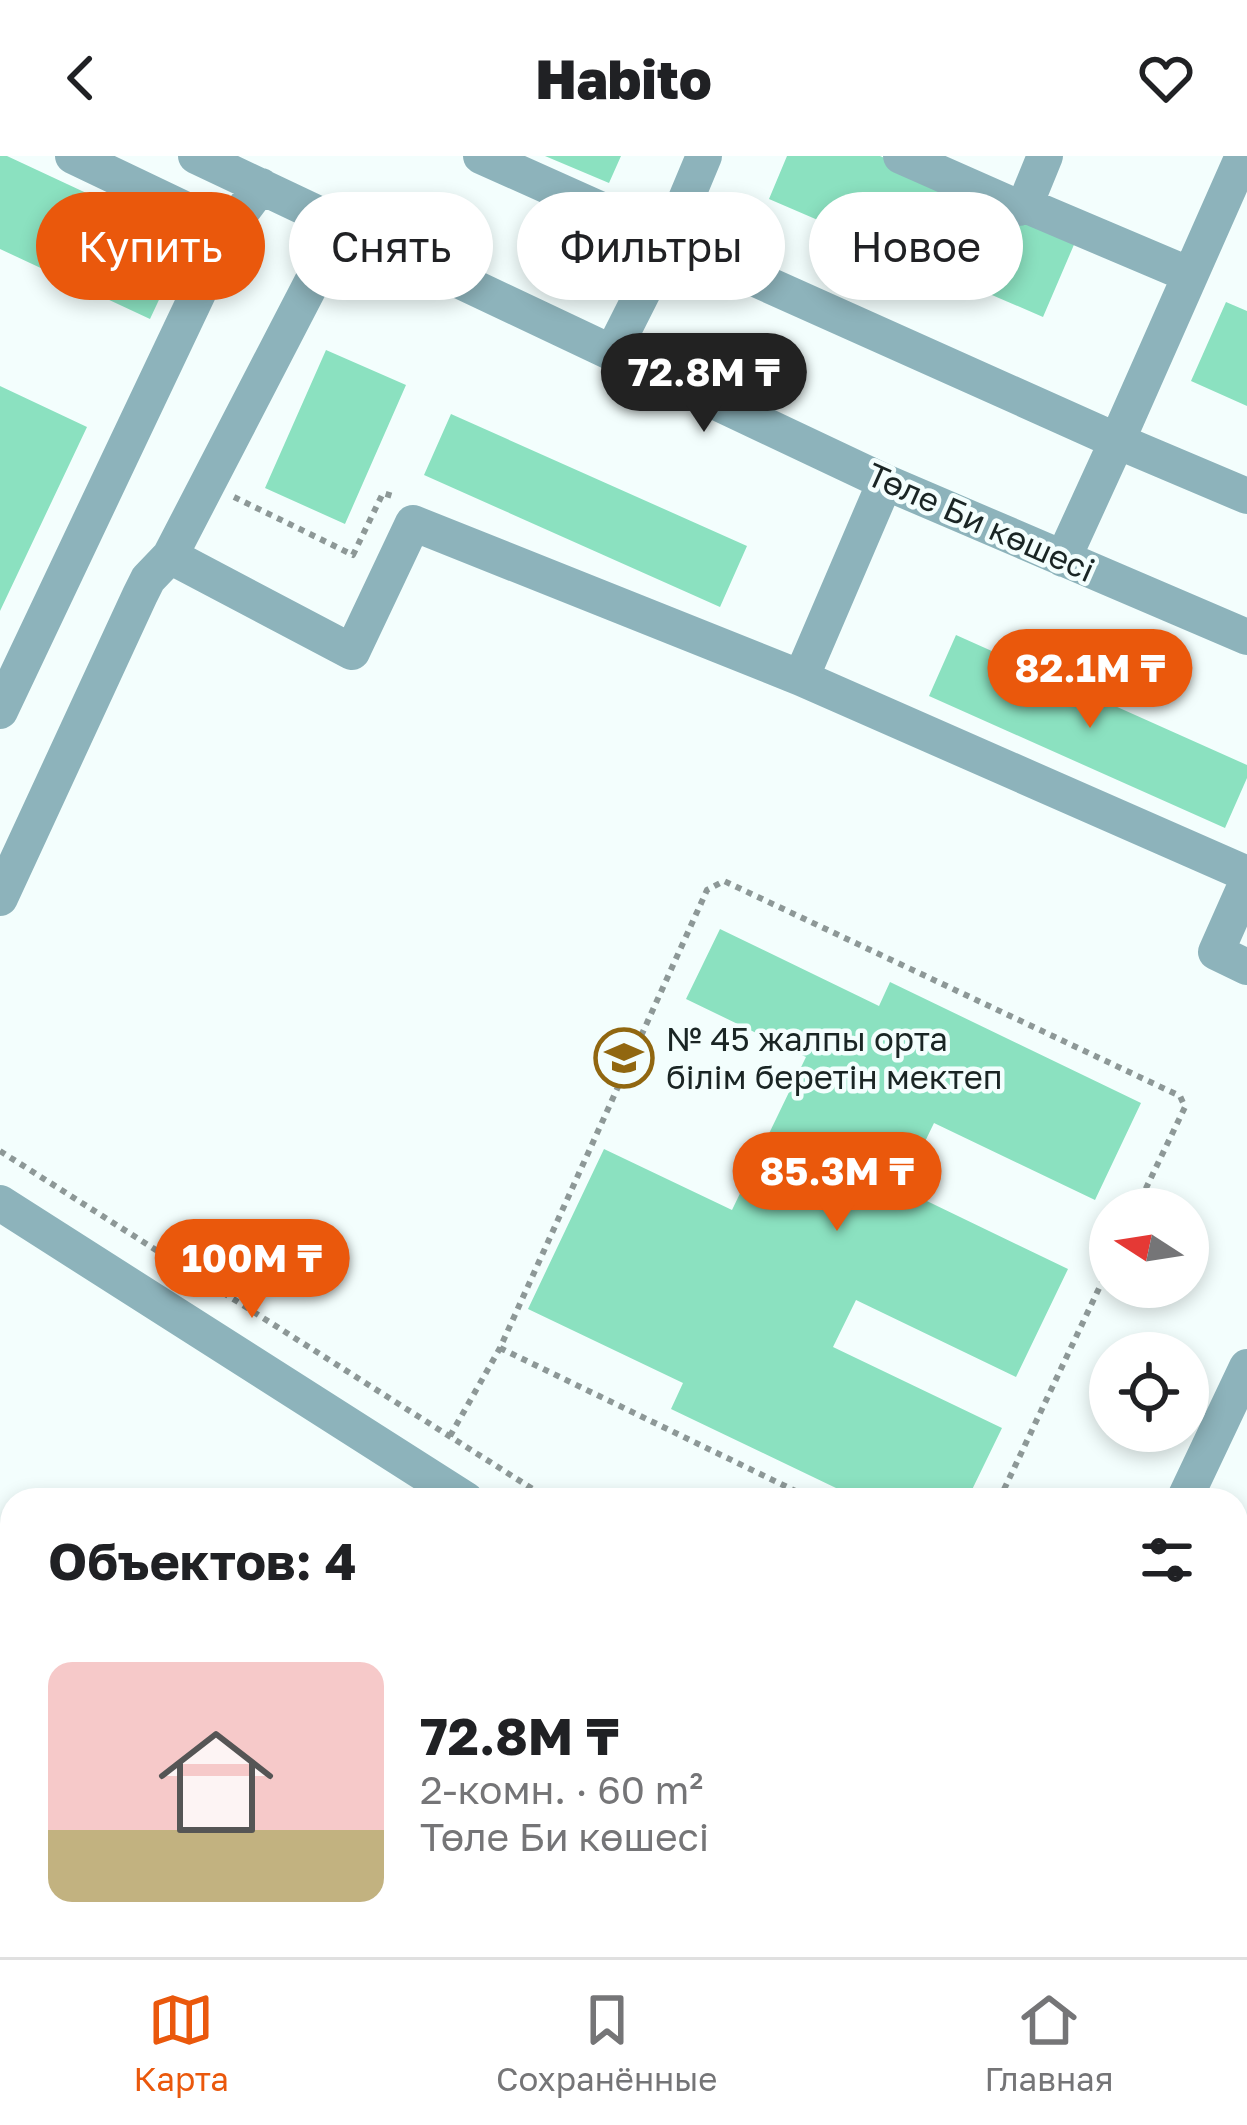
<!DOCTYPE html>
<html lang="ru">
<head>
<meta charset="utf-8">
<style>
  body { margin:0; font-family:"Golos Text",sans-serif; background:#f2f2f2; color:#202124; height:100vh; display:flex; flex-direction:column; font-size:45px; white-space:nowrap }
  * { box-sizing:border-box; margin:0 }
  p { font-size:39px; color:#757577 }
  .icon { flex:none; width:66px; height:66px; fill:none; stroke:currentColor; stroke-width:2; stroke-linecap:round; stroke-linejoin:round }
  .map { position:relative; flex:1; overflow:hidden }
  .sheet { position:absolute; left:0px; top:1332px; width:1248px; height:471px; display:flex; flex-direction:column; background:#fff; border-radius:36px 36px 0 0; box-shadow:0 6px 18px #0003 }
  .sheet>* { flex:none }
  .top-card { position:absolute; left:36px; top:36px; width:1176px; height:108px; display:flex; gap:24px }
  .needle { width:78px; rotate:282deg }
  .tools { position:absolute; left:1089px; top:1032px; display:grid; gap:24px }
  .tools a { display:grid; place-items:center; width:120px; height:120px; border-radius:50%; background:#fff; box-shadow:0 6px 18px #0003; font-size:60px }
  .price { position:absolute; translate:-50% -102px; padding:0 27px; border-radius:42px; background:#ea580c; color:#fff; font-size:39px; line-height:78px; filter:drop-shadow(0 3px 6px #0008) }
  .price::after { content:''; position:absolute; left:50%; top:72px; width:36px; height:27px; margin-left:-18px; background:inherit; clip-path:polygon(0 0,100% 0,50% 100%) }
  .price.current { background:#222; color:#fff }
  ul { padding:0; list-style:none }
  li { display:flex; align-items:center; gap:36px; height:300px; padding:0 48px }
  li+li { border-top:3px solid #e0e0e0 }
  li span { display:grid; place-items:center; flex:none; width:336px; height:240px; border-radius:24px; color:#555 }
  li>.icon { margin-inline-start:auto }
  span .icon { width:144px; height:144px; fill:#fffc; stroke-width:1 }
  li b { font-size:51px }
  h2 { display:flex; justify-content:space-between; align-items:center; height:144px; padding:0 48px; font-size:51px }
  .tag { padding:0 42px; border-radius:54px; background:#fff; box-shadow:0 6px 18px #0003; font-size:42px; line-height:108px }
  .tag.current { background:#ea580c; color:#fff }
  header { display:flex; justify-content:space-between; align-items:center; height:156px; padding:0 48px; background:#fff; font-size:54px; font-weight:800 }
  .tabs { display:flex; justify-content:space-around; align-items:center; height:168px; border-top:3px solid #e0e0e0; background:#fff; font-size:33px; color:#757577 }
  .tabs a { display:grid; justify-items:center; gap:6px }
  .tabs .current { color:#ea580c }
  .map>svg:first-child { display:block }
</style>
</head>
<body>
<header><svg class="icon" aria-label="back" viewBox="0 0 24 24"><path d="M15 5l-7 7 7 7"/></svg>Habito<svg class="icon" aria-label="heart" viewBox="0 0 24 24"><path d="M12 20l-8-8c-3-5 5-10 8-4 3-6 11-1 8 4z"/></svg></header>
<div class="map">
<svg width="1247" height="1801" viewBox="0 0 1247 1801">
  <rect width="100%" height="100%" fill="#f3fefd"/>
  <path fill="#8be1c0" d="M0 0H7L187 84 150 163 0 93Z
    M545 0H621L609 27Z
    M787 0H880L1076 84 1043 161 769 43Z
    M1226 146 1247 155V250L1191 225Z
    M326 194 406 229 345 368 265 332Z
    M0 230 87 271 0 455Z
    M451 258 747 390 720 451 424 319Z
    M956 479 1247 609V622L1225 672 929 540Z
    M720 773 879 850 890 826 1141 947 1095 1044 934 967 902 1033 1068 1113 1016 1221 856 1144 833 1191 1002 1272 967 1344H861L671 1253 683 1227 528 1153 604 993 732 1054 806 901 686 843Z"/>
  <g fill="none" stroke-linecap="round" stroke-linejoin="round">
    <path stroke="#8d9897" stroke-width="6" stroke-dasharray="6 6" stroke-linecap="butt" d="M234 341 353 399 383 337 396 341
      M0 995 550 1344
      M500 1192 814 1344
      M450 1280 500 1192 707 734 724 725 1180 940 1185 951 1136 1053
      M999 1344 1110 1109"/>
    <path stroke="#8db3bb" stroke-width="36" d="M73 0 228 74
      M196 0 885 326 1247 481
      M481 0 1117 285 1063 403
      M901 0 1012 49 1019 52 1025 49 1190 119
      M1243 0 1117 285 1247 340
      M1025 49 1045 0
      M342 68 170 400 352 496 413 367 801 522 1247 718
      M613 195 669 84 704 0
      M801 522 885 326
      M0 555 228 74 261 30
      M1247 726 1216 796 1247 811
      M0 742 140 439 148 423 170 400
      M0 1047 466 1344
      M1184 1344 1247 1211
      M0 1593 12 1600
      M1236 1789 1247 1794
      M306 1791 320 1801
      M974 1801 979 1791"/>
  </g>
  <defs>
    <g id="school-ring" transform="scale(3)"><circle r="9.5" fill="#f3fefd" stroke="#916710" stroke-width="1.5"/><path d="M0-5L7-2L0 1L-7-2ZM-4 1L0 2.5L4 1V4Q0 6-4 4Z" fill="#916710"/></g>
  </defs>
  <g fill-rule="evenodd">
    <use href="#school-ring" x="624" y="902"/>
  </g>
  <g text-anchor="middle" stroke-width="9" stroke-linejoin="round" paint-order="stroke">
    <g font-size="33" fill="#1a2524" stroke="#f3fefd">
      <text transform="translate(981 366) rotate(24)" y="12">Төле Би көшесі</text>
    </g>
    <g font-size="33" fill="#1a2524" stroke="#f3fefd" text-anchor="start">
      <text x="666" y="895">№ 45 жалпы орта<tspan x="666" dy="38">білім беретін мектеп</tspan></text>
    </g>
  </g>
</svg>
<div class="tools">
<a><svg class="needle" viewBox="-14 -14 28 28"><path d="M0-13l5 13h-10z" fill="#e53935"/><path d="M0 13l5-13h-10z" fill="#757577"/></svg></a>
<a><svg class="icon" aria-label="locate" viewBox="0 0 24 24"><circle cx="12" cy="12" r="6"/><path d="M12 2v4M12 18v4M2 12h4M18 12h4"/></svg></a>
</div>
<b class="price current" style="left:704px;top:279px">72.8M ₸</b>
<b class="price" style="left:1090px;top:575px">82.1M ₸</b>
<b class="price" style="left:837px;top:1078px">85.3M ₸</b>
<b class="price" style="left:252px;top:1165px">100M ₸</b>
<div class="top-card">
<a class="tag current">Купить</a>
<a class="tag">Снять</a>
<a class="tag">Фильтры</a>
<a class="tag">Новое</a>
</div>
<section class="sheet">
<h2>Объектов: 4<svg class="icon" aria-label="filters" viewBox="0 0 24 24"><path d="M4 7h16M4 17h16"/><circle cx="9" cy="7" r="2"/><circle cx="15" cy="17" r="2"/></svg></h2>
<ul>
<li><span style="background:linear-gradient(#f6c9c9 70%,#c2b280 0)"><svg class="icon" aria-label="home" viewBox="0 0 24 24"><path d="M3 11l9-7 9 7M6 9v11h12V9"/></svg></span><div><b>72.8M ₸</b><p>2-комн. · 60 m²</p><p>Төле Би көшесі</p></div></li>
</ul>
</section>
</div>
<nav class="tabs">
<a class="current"><svg class="icon" aria-label="map" viewBox="0 0 24 24"><path d="M3 6l6-2 6 2 6-2v14l-6 2-6-2-6 2zM9 4v14M15 6v14"/></svg>Карта</a>
<a><svg class="icon" aria-label="saved" viewBox="0 0 24 24"><path d="M7 4h10v16l-5-4-5 4z"/></svg>Сохранённые</a>
<a><svg class="icon" aria-label="home" viewBox="0 0 24 24"><path d="M3 11l9-7 9 7M6 9v11h12V9"/></svg>Главная</a>
</nav>
</body>
</html>
